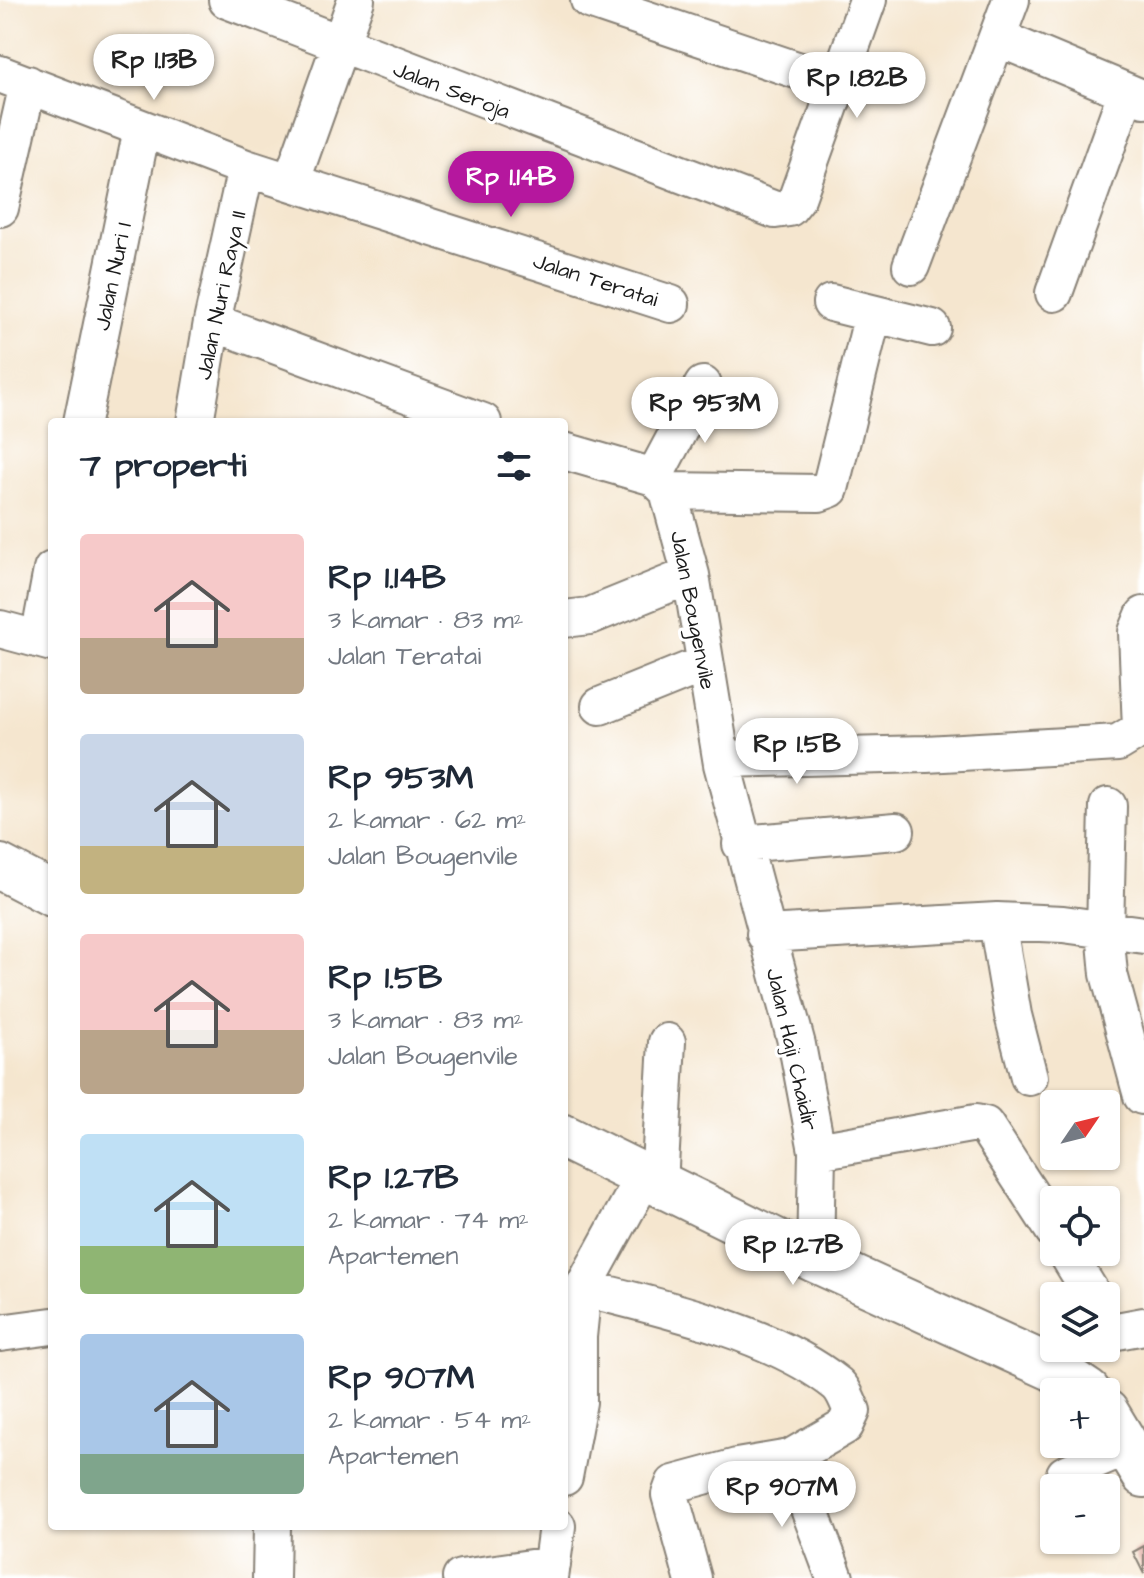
<!DOCTYPE html>
<html lang="id">
<head>
<meta charset="utf-8">
<style>
  body { margin:0; font-family:"Architects Daughter",sans-serif; background:#f6f6f7; color:#1f2937; height:100vh; display:flex; flex-direction:column; font-size:30px; white-space:nowrap }
  * { box-sizing:border-box; margin:0 }
  p { font-size:26px; color:#747a83 }
  .icon { flex:none; width:44px; height:44px; fill:none; stroke:currentColor; stroke-width:2; stroke-linecap:round; stroke-linejoin:round }
  .map { position:relative; flex:1; overflow:hidden }
  .sheet { position:absolute; left:48px; top:418px; width:520px; height:1112px; display:flex; flex-direction:column; background:#fff; border-radius:8px; box-shadow:0 2px 6px #0004 }
  .sheet>* { flex:none }
  .needle { width:52px; rotate:55deg }
  .controls { position:absolute; left:1040px; top:1090px; display:grid; gap:16px }
  .controls a { display:grid; place-items:center; width:80px; height:80px; border-radius:8px; background:#fff; box-shadow:0 2px 6px #0004; font-size:40px }
  .price { position:absolute; translate:-50% -68px; padding:0 18px; border-radius:28px; background:#fff; color:#222; font-size:26px; line-height:52px; filter:drop-shadow(0 2px 4px #0008) }
  .price::after { content:''; position:absolute; left:50%; top:48px; width:24px; height:18px; margin-left:-12px; background:inherit; clip-path:polygon(0 0,100% 0,50% 100%) }
  .price.selected { background:#b5179e; color:#fff }
  ul { padding:0; list-style:none }
  li { display:flex; align-items:center; gap:24px; height:200px; padding:0 32px }
  li span { display:grid; place-items:center; flex:none; width:224px; height:160px; border-radius:8px; color:#555 }
  li>.icon { margin-inline-start:auto }
  span .icon { width:96px; height:96px; fill:#fffc; stroke-width:1 }
  li b { font-size:34px }
  h2 { display:flex; justify-content:space-between; align-items:center; height:96px; padding:0 32px; font-size:34px }
  .map>svg:first-child { display:block }
</style>
</head>
<body>
<div class="map">
<svg width="1144" height="1578" viewBox="0 0 1144 1578">
  <rect width="100%" height="100%" fill="#fff"/>
  <filter id="ink" filterUnits="userSpaceOnUse"><feTurbulence type="fractalNoise" baseFrequency=".0125" numOctaves="2"/><feDisplacementMap in="SourceGraphic" scale="16" xChannelSelector="R" yChannelSelector="G"/><feConvolveMatrix kernelMatrix="1 2 1 2 8 2 1 2 1" color-interpolation-filters="sRGB"/></filter>
  <filter id="wash" filterUnits="userSpaceOnUse"><feTurbulence type="fractalNoise" baseFrequency=".006" numOctaves="4" result="noise"/><feDisplacementMap in="SourceGraphic" scale="32" xChannelSelector="R" yChannelSelector="G"/><feGaussianBlur stdDeviation="1.8" result="paint"/><feColorMatrix in="noise" values="0 0 0 0 0 0 0 0 0 0 0 0 0 0 0 0 0 1.4 0 .05"/><feComposite in="paint" operator="in"/></filter>
  <g filter="url(#wash)">
    <rect width="100%" height="100%" fill="#f5e6cf"/>
    <g id="blocks">
      <path fill="#dea69b" d="M1144 1546V1574L1133 1552Z"/>
    </g>
  </g>
  <g filter="url(#ink)">
    <use href="#blocks" fill-opacity="0" stroke="#888176" stroke-width="2"/>
    <g fill="none" stroke-linecap="round" stroke-linejoin="round">
      <g stroke="#888176" stroke-width="40">
        <path id="minor" d="M227 0 775 210 789 208 797 198 868 0
          M589 0 838 84
          M998 38 1144 99
          M0 74 246 168 671 304
          M292 180 356 0
          M0 208 28 84
          M911 266 1011 0
          M1054 293 1126 93
          M831 303 932 328
          M212 322 483 422
          M82 422 142 129
          M195 422 212 322 246 168
          M564 451 654 477 668 491 691 575 722 764 797 1045 817 1151 815 1260
          M654 477 703 385
          M668 491 819 493 830 489 873 314
          M564 619 590 616 691 575
          M0 629 52 643
          M39 639 52 570
          M600 706 704 664
          M722 759 926 754 1118 743 1141 729 1137 632 1144 615
          M1108 806 1105 931 1109 974 1142 1096
          M741 844 896 831
          M997 921 1013 1015 1029 1077
          M765 934 997 921 1063 924 1144 935
          M817 1151 976 1123 985 1125 1054 1231
          M659 1184 667 1042
          M1066 1252 1093 1296
          M583 1288C660 1307 774 1333 837 1384 844 1390 848 1402 852 1411L845 1426 790 1458 737 1467 674 1484 670 1495 693 1578
          M0 1333 52 1326
          M1106 1333 1144 1326
          M790 1458 835 1578
          M1065 1474 1130 1446
          M564 1477 578 1402V1337L583 1288 644 1177
          M271 1578 272 1526
          M461 1578 552 1565
          M550 1578 557 1526"/>
      </g>
      <g stroke="#888176" stroke-width="48">
        <path id="tertiary" d="M0 867 52 894
          M564 1137 815 1260 1054 1369 1088 1392
          M1106 1412 1144 1475"/>
      </g>
      <use href="#minor" stroke="#fff" stroke-width="36"/>
      <use href="#tertiary" stroke="#fff" stroke-width="44"/>
    </g>
  </g>
  <g text-anchor="middle" stroke-width="6" stroke-linejoin="round" paint-order="stroke">
    <g font-size="22" fill="#1c1c1c" stroke="#fff">
      <text transform="translate(452 89) rotate(21)" y="8">Jalan Seroja</text>
      <text transform="translate(112 276) rotate(-78)" y="8">Jalan Nuri I</text>
      <text transform="translate(596 279) rotate(18)" y="8">Jalan Teratai</text>
      <text transform="translate(220 295) rotate(-78)" y="8">Jalan Nuri Raya II</text>
      <text transform="translate(694 610) rotate(79)" y="8">Jalan Bougenvile</text>
      <text transform="translate(793 1049) rotate(77)" y="8">Jalan Haji Chaidir</text>
    </g>
  </g>
</svg>
<div class="controls">
<a><svg class="needle" viewBox="-14 -14 28 28"><path d="M0-13l5 13h-10z" fill="#e53935"/><path d="M0 13l5-13h-10z" fill="#747a83"/></svg></a>
<a><svg class="icon" aria-label="locate" viewBox="0 0 24 24"><circle cx="12" cy="12" r="6"/><path d="M12 2v4M12 18v4M2 12h4M18 12h4"/></svg></a>
<a><svg class="icon" aria-label="layers" viewBox="0 0 24 24"><path d="M12 4l9 5-9 5-9-5zM3 14l9 5 9-5"/></svg></a>
<a>+</a>
<a>−</a>
</div>
<b class="price" style="left:154px;top:102px">Rp 1.13B</b>
<b class="price" style="left:857px;top:120px">Rp 1.82B</b>
<b class="price selected" style="left:511px;top:219px">Rp 1.14B</b>
<b class="price" style="left:705px;top:445px">Rp 953M</b>
<b class="price" style="left:797px;top:786px">Rp 1.5B</b>
<b class="price" style="left:793px;top:1287px">Rp 1.27B</b>
<b class="price" style="left:782px;top:1529px">Rp 907M</b>
<section class="sheet">
<h2>7 properti<svg class="icon" aria-label="filters" viewBox="0 0 24 24"><path d="M4 7h16M4 17h16"/><circle cx="9" cy="7" r="2"/><circle cx="15" cy="17" r="2"/></svg></h2>
<ul>
<li><span style="background:linear-gradient(#f6c9c9 65%,#b9a48a 0)"><svg class="icon" aria-label="home" viewBox="0 0 24 24"><path d="M3 11l9-7 9 7M6 9v11h12V9"/></svg></span><div><b>Rp 1.14B</b><p>3 kamar · 83 m²</p><p>Jalan Teratai</p></div></li>
<li><span style="background:linear-gradient(#c9d6e8 70%,#c2b280 0)"><svg class="icon" aria-label="home" viewBox="0 0 24 24"><path d="M3 11l9-7 9 7M6 9v11h12V9"/></svg></span><div><b>Rp 953M</b><p>2 kamar · 62 m²</p><p>Jalan Bougenvile</p></div></li>
<li><span style="background:linear-gradient(#f6c9c9 60%,#b9a48a 0)"><svg class="icon" aria-label="home" viewBox="0 0 24 24"><path d="M3 11l9-7 9 7M6 9v11h12V9"/></svg></span><div><b>Rp 1.5B</b><p>3 kamar · 83 m²</p><p>Jalan Bougenvile</p></div></li>
<li><span style="background:linear-gradient(#bfe0f5 70%,#8fb573 0)"><svg class="icon" aria-label="home" viewBox="0 0 24 24"><path d="M3 11l9-7 9 7M6 9v11h12V9"/></svg></span><div><b>Rp 1.27B</b><p>2 kamar · 74 m²</p><p>Apartemen</p></div></li>
<li><span style="background:linear-gradient(#a9c7e8 75%,#7fa58c 0)"><svg class="icon" aria-label="home" viewBox="0 0 24 24"><path d="M3 11l9-7 9 7M6 9v11h12V9"/></svg></span><div><b>Rp 907M</b><p>2 kamar · 54 m²</p><p>Apartemen</p></div></li>
</ul>
</section>
</div>
</body>
</html>
